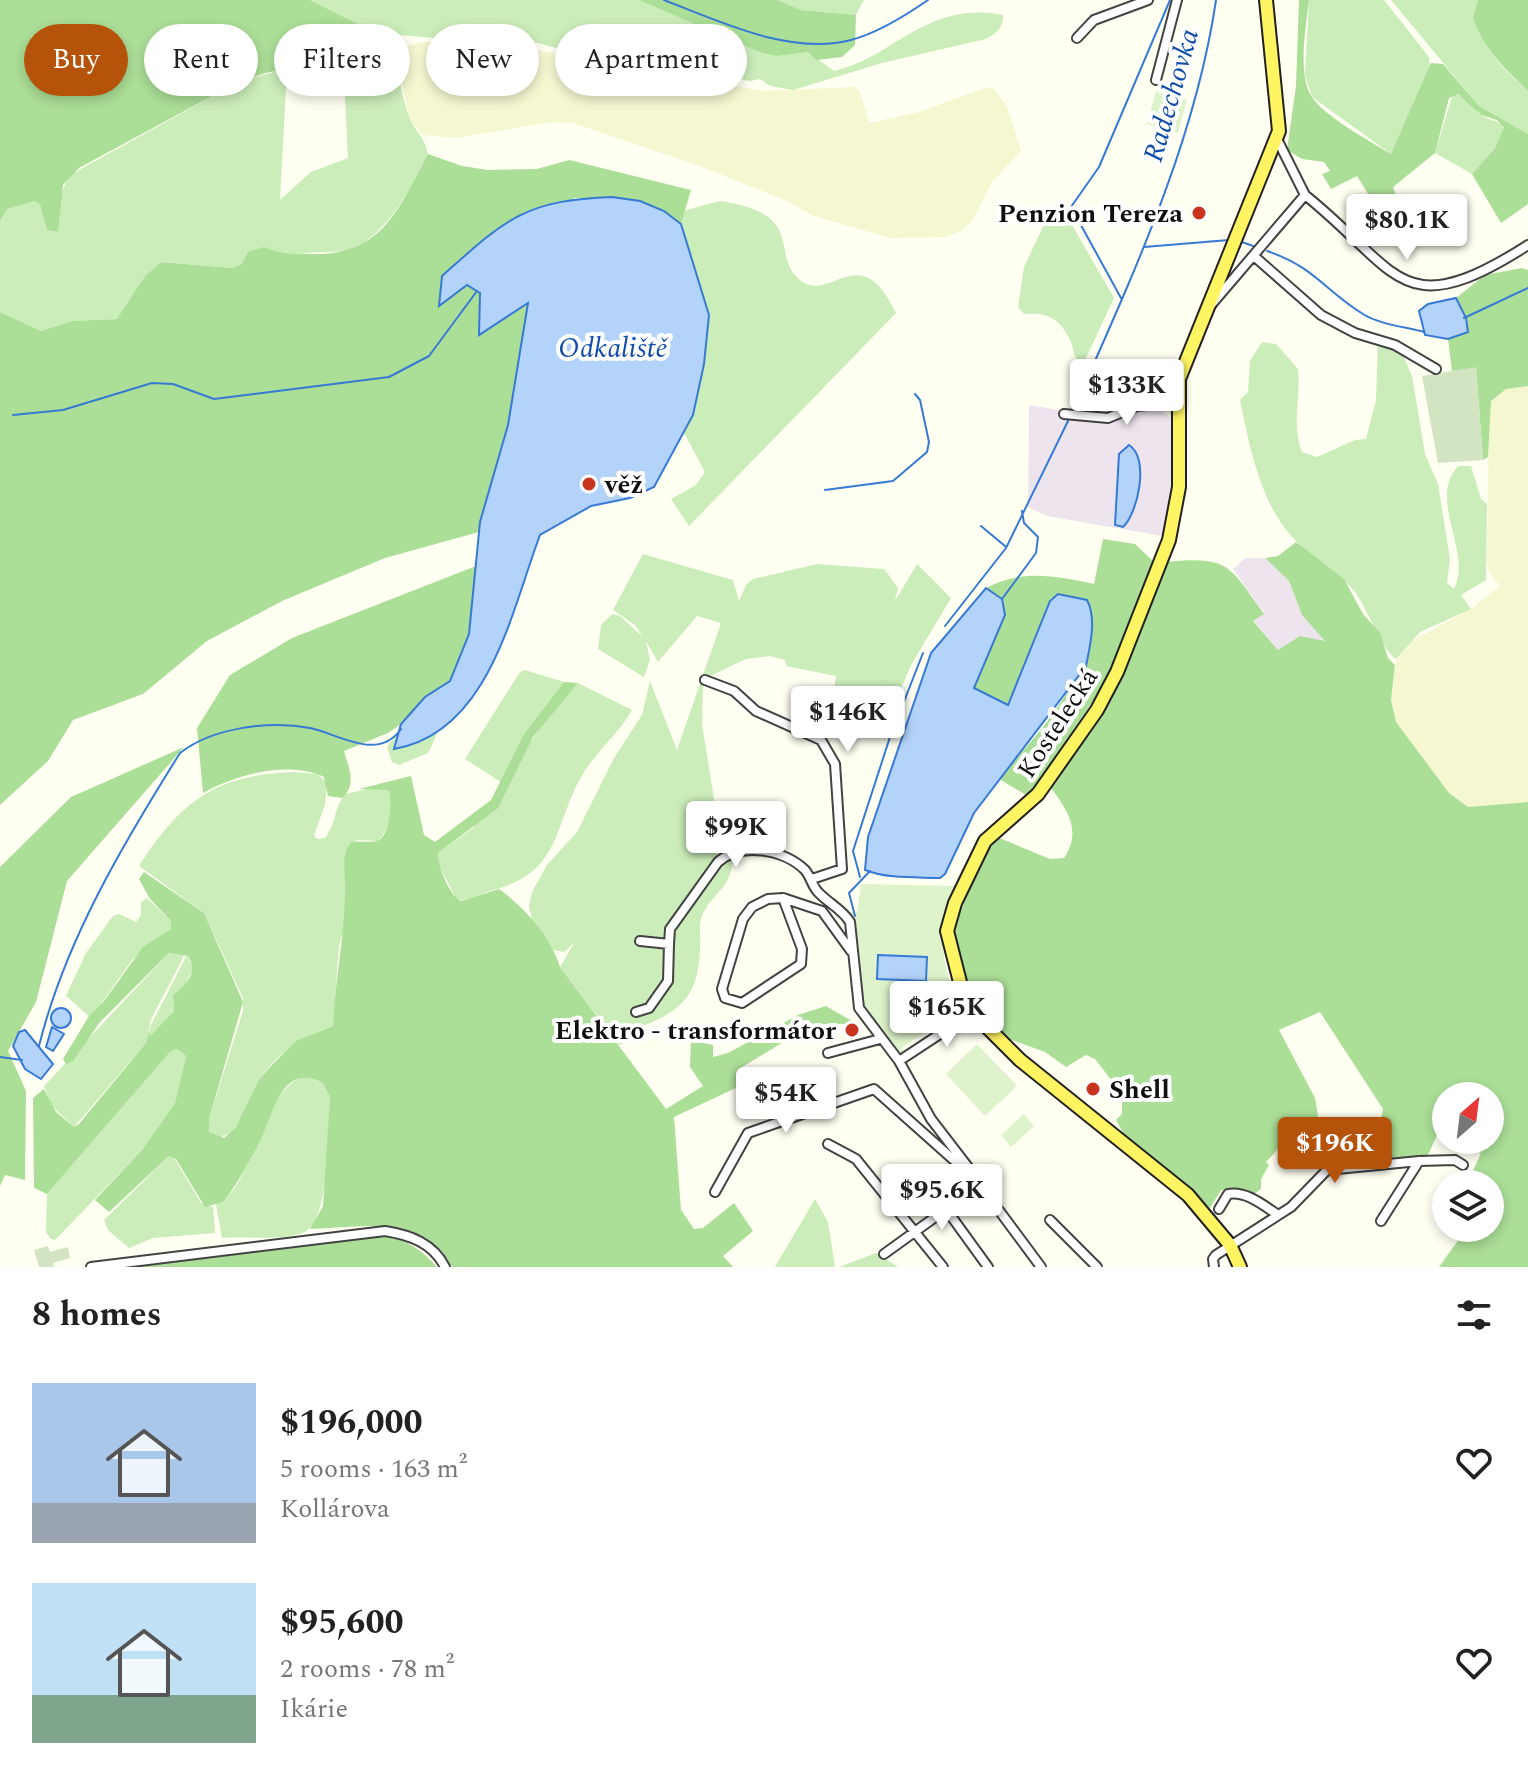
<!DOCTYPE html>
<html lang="en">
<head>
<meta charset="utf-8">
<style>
  body { margin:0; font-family:Spectral,serif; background:#f6f6f6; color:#222; height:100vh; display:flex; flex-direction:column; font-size:30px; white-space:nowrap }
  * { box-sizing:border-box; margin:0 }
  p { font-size:26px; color:#767676 }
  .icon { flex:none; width:44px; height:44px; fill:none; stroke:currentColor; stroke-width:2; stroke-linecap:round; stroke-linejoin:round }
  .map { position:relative; height:1267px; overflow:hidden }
  .drawer { display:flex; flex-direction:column; background:#fff; flex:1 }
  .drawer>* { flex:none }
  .banner { position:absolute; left:24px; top:24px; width:800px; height:72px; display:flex; gap:16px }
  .needle { width:52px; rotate:28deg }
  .fabs { position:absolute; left:1432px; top:1082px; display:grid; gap:16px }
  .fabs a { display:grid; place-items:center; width:72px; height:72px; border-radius:50%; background:#fff; box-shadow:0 4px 12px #0003; font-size:40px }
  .price { position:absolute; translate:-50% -68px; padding:0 18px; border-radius:8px; background:#fff; color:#222; font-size:26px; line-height:52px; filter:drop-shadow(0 2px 4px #0008) }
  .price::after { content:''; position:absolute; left:50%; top:48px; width:24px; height:18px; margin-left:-12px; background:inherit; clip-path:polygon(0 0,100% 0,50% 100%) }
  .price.on { background:#b45309; color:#fff }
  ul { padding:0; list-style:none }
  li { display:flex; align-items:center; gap:24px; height:200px; padding:0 32px }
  li span { display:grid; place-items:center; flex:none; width:224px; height:160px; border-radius:0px; color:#555 }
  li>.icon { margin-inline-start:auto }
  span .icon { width:96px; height:96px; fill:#fffc; stroke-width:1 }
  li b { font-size:34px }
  h2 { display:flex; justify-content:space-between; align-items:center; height:96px; padding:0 32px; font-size:34px }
  .chip { padding:0 28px; border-radius:36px; background:#fff; box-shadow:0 4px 12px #0003; font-size:28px; line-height:72px }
  .chip.on { background:#b45309; color:#fff }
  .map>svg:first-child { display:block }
</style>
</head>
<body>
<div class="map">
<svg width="1528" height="1267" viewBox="0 0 1528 1267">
  <rect width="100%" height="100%" fill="#fffff2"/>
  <path fill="#eee4ee" d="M1147 400 1171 418V490L1162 536 1047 516 1028 507 1029 405 1077 413 1104 412Z
    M1245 558H1265L1289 581 1302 615 1326 642 1278 650 1253 620 1264 613 1233 569Z"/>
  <path fill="#f4f7d0" d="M424 42 495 43 763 91 854 87 860 92 869 123 919 112 988 87 994 89 1007 106 1021 151 992 182 973 220 961 231 944 237 890 238 814 216 782 199 697 165 573 123 550 122 456 138 423 135 412 123 407 109 396 48Z
    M1528 386V802L1468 807 1449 793 1396 722 1391 700 1396 661 1412 641 1474 607 1500 586 1490 574 1487 563 1489 406 1493 397 1506 389Z"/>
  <path fill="#cbedb9" d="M310 0H639L778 56 808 52 834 71C892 59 926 0 1003 15 1003 28 997 33 986 39L882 63 793 90 770 86 760 79 750 81 571 52 516 37 435 38 376 33Z
    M778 0H864L856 15 801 10Z
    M1309 0H1384L1429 57 1430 68 1395 152 1391 154 1312 97 1305 75Z
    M1391 0H1478L1473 17C1482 49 1504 69 1528 91V134L1479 106Z
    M371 39 396 48C398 71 401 97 410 119 417 135 423 133 428 154 406 195 394 224 352 251L280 254 232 268 161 262 145 276 118 319 72 321 41 331 0 312V221L7 209 35 201 40 205 47 230 57 232 62 191 70 175 236 83 287 68 280 200 311 172 348 158 345 96 335 61 360 41Z
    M1453 94C1469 95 1471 110 1484 117 1493 122 1499 119 1505 130L1495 148 1472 174 1435 153Z
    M720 201C739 204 770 210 779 230 788 249 782 265 800 280 831 305 859 236 896 313L689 526 671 499 696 485 705 472 674 414 675 213Z
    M1058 207 1064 211 1114 298 1084 362 1079 363C1073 356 1074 348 1070 340 1060 318 1047 312 1024 314L1018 307 1024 267 1051 210Z
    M1262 342 1276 344 1298 369C1301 398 1291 423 1302 452L1317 457 1355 440 1366 439 1376 400 1378 342 1402 353 1412 376 1425 454 1438 484 1450 559 1447 583 1454 589C1473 551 1427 501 1458 466H1471L1481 499 1487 504 1486 580 1461 595 1471 609 1420 632 1396 659C1382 650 1367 608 1355 592 1338 571 1313 560 1295 540 1260 504 1250 448 1240 400L1248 392 1250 361Z
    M643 554 733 580 739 601 746 585 753 579 817 564 884 569 898 588 895 601 917 564 951 598 911 665 880 738 857 711 832 707 836 676 786 666 785 660 770 656 746 659 710 676 703 685 702 724 715 805 708 847 721 857H733C731 891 714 889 702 916 698 924 701 937 700 947 699 996 682 1011 638 1028L627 1024 623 1030 633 1039 619 1045 560 967 574 943 564 952 553 950 533 923 529 907 532 892 547 865 577 832 614 758 642 715 650 681 677 750 721 623 697 616 658 662 646 641 650 660 644 677 598 649 601 625 612 614 620 616 643 637 635 625 613 610Z
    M525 670 564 682 524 734 501 782 465 759 520 672Z
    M578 683 632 710C620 732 600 748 586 769 553 819 565 872 493 890 481 894 469 900 457 900L437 862 438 853 473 828 544 722Z
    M415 711 439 730 428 753 399 765 392 762 387 747Z
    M293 772 318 774 327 783 325 805 314 835 317 839 325 838C336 825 334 807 345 794L375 787 388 790C395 803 389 832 378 841L357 840 345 853 346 924 339 945 333 1026C307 1035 283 1049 266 1071 250 1092 247 1128 220 1138L209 1132V1119L243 1011V998L204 913 139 866C181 801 215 775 293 772Z
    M147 898 171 921V929L132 960 91 1018 66 996 86 953 113 916 119 914 136 922 141 915V902Z
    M169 953 184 955 182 960 151 1019 146 1043 74 1127 52 1106 44 1086Z
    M187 955 193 968 185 986 173 995 174 1011 150 1036V1027Z
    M177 1049 186 1056 175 1103 142 1150 55 1240 51 1239 46 1232 47 1194 170 1052Z
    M305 1076 323 1083 330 1097C328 1124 331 1223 303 1233 279 1241 248 1236 222 1238L216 1204C252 1193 260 1089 305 1076Z
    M169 1156H173L201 1203 213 1207 215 1233 153 1238 129 1248 108 1230 104 1220Z
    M815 1199 828 1222 835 1267H775Z
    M876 1253 898 1267H839Z"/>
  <path fill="#abde97" d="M0 0H310L376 33 385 42 360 41 340 60 265 73 236 83 79 168 63 185 58 232 47 230 40 205 35 201 7 209 0 221Z
    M639 0H778L801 10 856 15 855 45 842 57 816 60 808 52 778 56 760 52Z
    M1299 0H1309C1306 26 1298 70 1310 94 1321 115 1370 141 1391 154L1431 63 1443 64 1479 106 1528 134V204L1501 223 1472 174 1495 148 1504 128 1497 120 1481 115 1458 94 1449 98 1435 153 1393 187 1400 206 1384 220 1357 176 1331 189 1322 174 1330 171 1324 162 1302 159 1287 150 1296 86Z
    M1478 0H1528V91C1505 68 1482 49 1473 17Z
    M428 154 462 166 488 170 537 169 569 160 691 190 681 224 664 211 640 201 575 198 442 276 440 305 467 285 480 293 479 334 529 301 508 425 479 532 385 558 282 601 207 641 143 694 73 720 48 761 0 805V312L41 331 72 321 117 319 145 276 161 262 232 268 242 264 248 252 264 247C281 255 293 253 312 254 383 256 399 207 428 154Z
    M1522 268 1528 270V386L1506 389 1491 401 1488 457 1483 460 1476 368 1452 371 1448 339 1467 333 1456 298 1485 275Z
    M1103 539 1135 544 1154 562 1104 685 1028 796 999 779 1044 726 1086 666 1052 597 1007 706 974 688 1002 599 986 588C1022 569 1055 576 1094 584Z
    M1296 542 1344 579 1363 614 1380 633 1388 658 1395 665 1391 700 1396 722 1449 793 1468 807 1528 802V1267H1439L1467 1228H1490V1197L1495 1191 1473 1171 1481 1153 1454 1140H1490V1096H1446V1136L1438 1133 1427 1157 1374 1161 1383 1109 1320 1012 1279 1030 1315 1098 1325 1158 1320 1154 1313 1164 1315 1169 1292 1162 1278 1149 1266 1162 1269 1165 1261 1179V1189L1251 1196 1242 1190H1221L1210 1208 1125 1136 1116 1120 1122 1114V1094L1095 1059 1086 1055 1066 1067 1045 1052 1006 1038 968 992 953 931 978 867 997 837 1050 859 1064 858C1082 831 1068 811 1051 788L1115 691 1166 562C1229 556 1229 565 1264 614L1253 621 1278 650 1300 636 1325 641 1302 615 1289 581 1265 558 1278 556Z
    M476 566 469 634 450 681 425 697 401 724 388 733 344 751C349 769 357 785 342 798L328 796 324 777C288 760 235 775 203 793L197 728 230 675 292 638Z
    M564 682 578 683 533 737 498 808 438 853C437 866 450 896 461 901L499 889C524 907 551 937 560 967L666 1109 703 1086 690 1067 691 1040 713 1045V1057L728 1053 798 1015 826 1006 857 1024H813L739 1069 736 1074 740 1086 674 1117 681 1210 694 1229 703 1228 734 1203 753 1231 723 1256 733 1267H452C424 1213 362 1227 310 1229L323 1206 330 1097 323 1083C279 1059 272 1122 257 1147 247 1164 236 1187 223 1202L205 1207 176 1159 169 1156 109 1212 95 1200 142 1150 175 1103 186 1056 177 1049 170 1052 47 1194 34 1188 33 1098 44 1089 56 1112 74 1127 79 1124 146 1043 149 1030 150 1036 174 1011 173 995C185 986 199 973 188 956L169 953 100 1022 73 1061 66 1064 63 1059 89 1016 104 1001 143 947 171 929V921L150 899 139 879 144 872 204 913 243 1002 209 1119V1132L224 1138 236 1127 259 1080 271 1066 296 1041 333 1026C335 978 346 931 345 883 345 869 341 853 352 842 360 840 371 844 379 840 390 834 393 799 388 790L359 789 411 776 424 835 435 842 491 800 524 734Z
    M184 747 67 881 36 1002 8 1051 26 1091 25 1180 5 1175 0 1186V867L71 797Z
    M376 1236C404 1238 418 1246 437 1267H133Z"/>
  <path fill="#d2e4c1" d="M1476 367 1483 460 1438 463 1422 376Z
    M48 1246 50 1252 68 1247 70 1258 53 1263 54 1267H39L34 1250Z"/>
  <path fill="#def3cb" d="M1156 91 1187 100 1178 133 1147 124Z
    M861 884 957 886C936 935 939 963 963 1010L941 1029 937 1025 901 1048 904 1052 900 1056 861 1007 854 924 848 912 857 913Z
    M977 1044 1017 1086 985 1116 946 1074Z
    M1024 1114 1034 1126 1011 1147 1001 1135Z"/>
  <path fill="#b4d3fa" stroke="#367ad5" stroke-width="2" d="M612 197 640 201 664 211 681 224 709 315 704 364 693 415 654 487 630 498 591 506 540 535C511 612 489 733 394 749L401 724 425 697 450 681 469 634 480 522 508 425 528 303 479 335 480 293 467 285 439 306 442 276C505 220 524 200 612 197Z
    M1456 298 1466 318 1468 332 1448 339 1425 335 1419 311 1428 304Z
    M1129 445C1150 458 1138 513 1123 527L1115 525 1119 454Z
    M986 588 1002 599 1005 615 974 688 1008 705 1050 601 1058 594 1087 600C1097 619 1090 646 1086 666L974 813 945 874 940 878C915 877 888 879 865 870L868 837 931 653Z
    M878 955 927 957 926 981 877 979Z
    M51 1018a10 10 0 1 1 20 0a10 10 0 1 1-20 0Z
    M52 1027 64 1034 53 1051 46 1047Z
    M25 1030 53 1064 41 1079 25 1069 13 1046 19 1032Z"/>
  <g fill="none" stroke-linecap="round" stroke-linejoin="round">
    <path stroke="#367ad5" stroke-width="2" d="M664 0C719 21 790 56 851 40 878 33 905 16 928 0
      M1239 241 1256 247
      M1144 247 1229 240
      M1267 251C1315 267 1325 291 1363 314 1378 324 1406 327 1424 332
      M1121 298 1071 207 1099 167 1170 0
      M1464 318 1528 288
      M1072 413C1130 281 1195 144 1216 0
      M13 415 63 410 152 383 173 384 214 399 389 377 429 356 477 291
      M825 490 893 481 927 452 929 442 920 400 915 394
      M981 526 1005 546
      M1002 599 1036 553 1038 537 1024 523 1022 511
      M945 626 1006 548 1069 419
      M860 877 853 851 890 737 923 653
      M855 916 849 893 870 871
      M39 1046C65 941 123 844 180 753 212 728 269 720 310 728 339 734 378 762 401 729
      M0 1057 22 1060"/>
    <g stroke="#434343" stroke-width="12">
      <path id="minor" d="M1077 38 1094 20 1148 0
        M1156 80 1177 0
        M1305 195C1400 271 1400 327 1528 245
        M1255 257 1321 315 1355 333 1395 345 1436 369
        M1211 305 1305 195 1277 139
        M1064 414 1108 418 1137 406 1178 402
        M705 680 734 691 756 711 821 740 835 764 842 869 812 879
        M783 898 802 949 801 964 742 1003 725 998 722 989 743 919 752 907 768 899 783 898 822 911 851 951
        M640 941 669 944 670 929 718 862C741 841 785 850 805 870 811 877 812 886 818 892 828 903 842 909 850 922L859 1008 899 1061 931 1119 981 1184 884 1254
        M636 1012 649 1008 668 981 669 944
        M828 1053 880 1039
        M899 1061 943 1032 970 1008
        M828 1144 856 1159 943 1267
        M978 1182 1041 1267
        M715 1192 748 1133 874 1089 965 1170
        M946 1209 988 1267
        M1219 1209 1228 1194C1247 1191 1263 1205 1278 1215
        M1050 1220 1097 1267
        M1381 1221 1419 1161
        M91 1267 385 1231C410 1235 433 1243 445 1267
        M1214 1267 1213 1259 1216 1255 1291 1207 1327 1170 1419 1161 1455 1160 1463 1165"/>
    </g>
    <g stroke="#212121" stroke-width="16">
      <path id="primary" d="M1240 1267 1230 1245 1188 1195 1020 1060 988 1028 963 994 947 931 955 903 985 841 1038 794 1097 710 1117 672 1169 540 1179 487V379L1279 131 1266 0"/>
    </g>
    <use href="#minor" stroke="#fff" stroke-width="8"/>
    <use href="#primary" stroke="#fff462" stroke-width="12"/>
  </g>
  <g fill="#c9341f" stroke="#fff" stroke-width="3">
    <circle cx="1199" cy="213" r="8"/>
    <circle cx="589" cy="484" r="8"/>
    <circle cx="852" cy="1030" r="8"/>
    <circle cx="1093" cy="1089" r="8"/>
  </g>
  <g text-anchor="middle" stroke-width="8" stroke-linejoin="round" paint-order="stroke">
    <g font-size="26" font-weight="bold" fill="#101010" stroke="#fff" text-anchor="end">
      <text x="1183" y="222">Penzion Tereza</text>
      <text x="605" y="493" text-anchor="start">věž</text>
      <text x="836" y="1039">Elektro - transformátor</text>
      <text x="1109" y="1098" text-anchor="start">Shell</text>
    </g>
    <g font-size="26" fill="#101010" stroke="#fff">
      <text transform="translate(1057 723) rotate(-57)" y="9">Kostelecká</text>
    </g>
    <g font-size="28" font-style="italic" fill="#104daa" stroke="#fff">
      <text transform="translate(1170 95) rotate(-74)" y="10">Radechovka</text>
      <text x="613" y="357">Odkaliště</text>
    </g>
  </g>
</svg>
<div class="fabs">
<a><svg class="needle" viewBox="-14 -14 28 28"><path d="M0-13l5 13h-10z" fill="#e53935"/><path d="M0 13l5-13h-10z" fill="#767676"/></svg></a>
<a><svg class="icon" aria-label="layers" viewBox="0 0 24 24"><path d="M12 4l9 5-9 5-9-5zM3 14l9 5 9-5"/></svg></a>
</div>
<b class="price" style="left:1407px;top:262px">$80.1K</b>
<b class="price" style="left:1127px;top:427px">$133K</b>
<b class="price" style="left:848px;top:754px">$146K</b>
<b class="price" style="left:736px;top:869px">$99K</b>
<b class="price" style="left:947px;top:1049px">$165K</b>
<b class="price" style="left:786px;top:1135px">$54K</b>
<b class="price on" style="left:1335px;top:1185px">$196K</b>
<b class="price" style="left:942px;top:1232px">$95.6K</b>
<div class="banner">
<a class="chip on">Buy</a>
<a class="chip">Rent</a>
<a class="chip">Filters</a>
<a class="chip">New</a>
<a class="chip">Apartment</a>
</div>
</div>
<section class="drawer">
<h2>8 homes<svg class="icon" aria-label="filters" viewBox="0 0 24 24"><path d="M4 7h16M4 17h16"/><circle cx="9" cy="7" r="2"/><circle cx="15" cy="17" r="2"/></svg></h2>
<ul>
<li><span style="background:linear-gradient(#a9c7e8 75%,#9aa5b1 0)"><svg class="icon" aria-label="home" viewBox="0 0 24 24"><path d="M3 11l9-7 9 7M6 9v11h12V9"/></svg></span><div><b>$196,000</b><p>5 rooms · 163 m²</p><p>Kollárova</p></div><svg class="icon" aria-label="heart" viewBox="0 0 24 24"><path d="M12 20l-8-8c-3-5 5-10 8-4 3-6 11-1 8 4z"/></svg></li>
<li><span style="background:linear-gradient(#bfe0f5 70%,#7fa58c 0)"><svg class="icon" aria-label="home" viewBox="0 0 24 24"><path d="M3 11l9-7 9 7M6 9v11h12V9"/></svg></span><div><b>$95,600</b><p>2 rooms · 78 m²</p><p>Ikárie</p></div><svg class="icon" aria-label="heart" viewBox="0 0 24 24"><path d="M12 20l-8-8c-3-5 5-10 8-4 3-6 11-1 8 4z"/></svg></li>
</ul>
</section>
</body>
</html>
